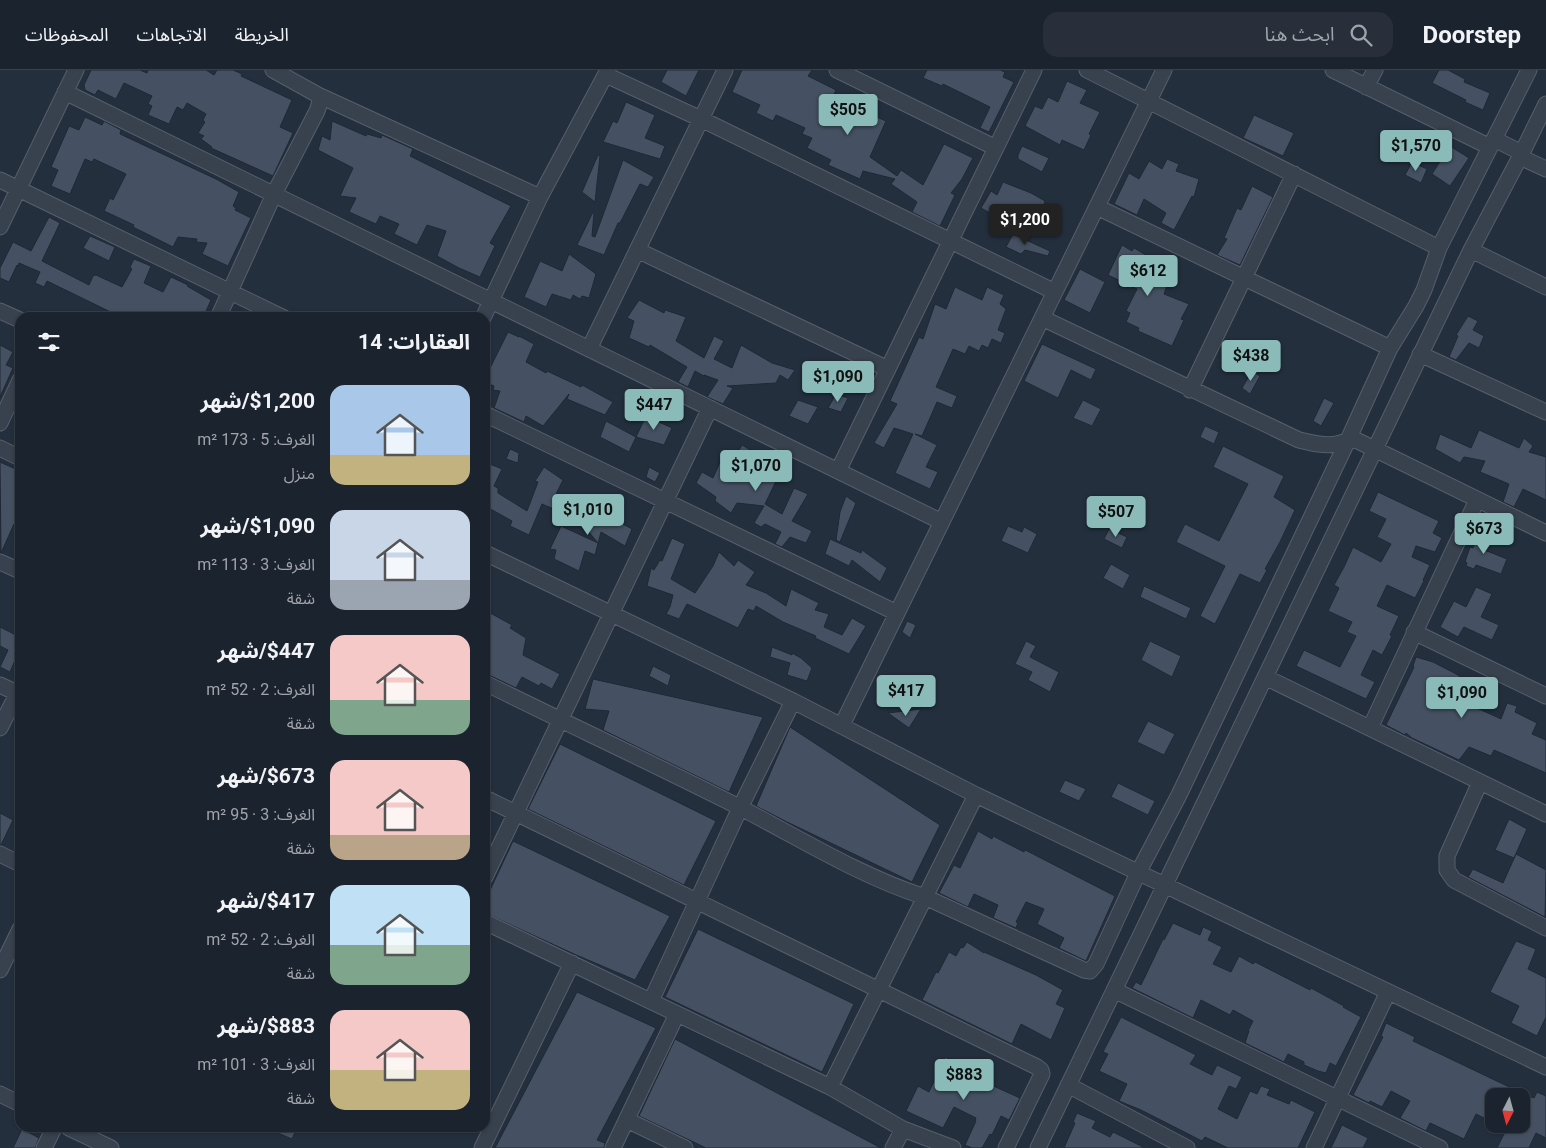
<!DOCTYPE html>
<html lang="ar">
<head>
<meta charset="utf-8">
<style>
  body { margin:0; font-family:Roboto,"Noto Sans Arabic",sans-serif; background:#282f3a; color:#f1f3f6; direction:rtl; height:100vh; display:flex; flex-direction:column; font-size:19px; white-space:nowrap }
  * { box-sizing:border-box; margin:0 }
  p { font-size:16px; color:#a0a4aa }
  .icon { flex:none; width:28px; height:28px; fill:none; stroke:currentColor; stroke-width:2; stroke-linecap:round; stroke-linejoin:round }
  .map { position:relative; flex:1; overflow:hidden; direction:ltr }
  .sheet { position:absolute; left:15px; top:242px; width:475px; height:820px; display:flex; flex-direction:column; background:#1b232e; border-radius:15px; box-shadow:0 1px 4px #0004,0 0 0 1px #39404a; direction:rtl }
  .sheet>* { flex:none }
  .needle { width:32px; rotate:186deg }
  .fabs { position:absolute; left:1485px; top:1018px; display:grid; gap:10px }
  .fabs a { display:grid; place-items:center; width:45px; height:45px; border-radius:10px; background:#1b232e; box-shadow:0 1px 4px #0004,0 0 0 1px #39404a; font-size:25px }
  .price { position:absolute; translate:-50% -42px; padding:0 11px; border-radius:5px; background:#8bbbb9; color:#111; font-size:16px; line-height:32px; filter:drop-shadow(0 1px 2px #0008) }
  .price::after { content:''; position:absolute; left:50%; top:30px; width:15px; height:11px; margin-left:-8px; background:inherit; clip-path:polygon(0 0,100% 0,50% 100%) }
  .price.current { background:#222; color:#fff }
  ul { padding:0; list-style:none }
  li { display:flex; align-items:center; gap:15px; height:125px; padding:0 20px }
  li span { display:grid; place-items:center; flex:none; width:140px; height:100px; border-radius:15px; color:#555 }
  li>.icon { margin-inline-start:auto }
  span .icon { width:60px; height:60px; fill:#fffc; stroke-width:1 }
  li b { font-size:21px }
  h2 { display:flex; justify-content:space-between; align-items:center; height:60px; padding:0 20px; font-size:21px }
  header { display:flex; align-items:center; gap:30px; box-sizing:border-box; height:70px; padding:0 25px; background:#1b232e; border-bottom:1px solid #39404a }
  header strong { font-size:24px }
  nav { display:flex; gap:28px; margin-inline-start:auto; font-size:18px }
  .search { width:350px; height:45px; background:#282f3a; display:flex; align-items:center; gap:12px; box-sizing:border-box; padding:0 18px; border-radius:15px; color:#a0a4aa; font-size:19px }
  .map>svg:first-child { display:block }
</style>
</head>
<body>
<header>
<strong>Doorstep</strong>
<div class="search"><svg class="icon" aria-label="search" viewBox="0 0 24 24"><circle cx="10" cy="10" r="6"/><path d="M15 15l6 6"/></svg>ابحث هنا</div>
<nav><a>الخريطة</a><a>الاتجاهات</a><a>المحفوظات</a></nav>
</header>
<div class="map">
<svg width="1546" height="1078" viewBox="0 0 1546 1078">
  <rect width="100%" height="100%" fill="#242f3e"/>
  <path fill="#455162" stroke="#1f2835" d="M91 0H140L147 3 148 0H206L214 5 217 0H233L242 4 241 6 292 30 280 57 293 63 273 106 211 78 212 77 201 69 204 66 198 63 205 52 203 50 206 44 187 33 183 40 177 37 169 54 148 45 152 36 148 34 152 26 124 13 116 29 98 20 95 25 85 20 84 15Z
    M667 0H699L686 26 661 12Z
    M742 0H812L808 6 836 20 834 24 842 28 836 40 858 52 863 41 886 51 870 87 897 106 901 100 923 115 944 74 973 88 962 109 951 123 955 125 940 156 912 142 917 132 891 114 895 109 863 101 860 109 828 95 831 90 807 78 812 68 802 64 805 58 776 45 773 51 756 43 760 35 732 22Z
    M927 0H1000L1005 2 1003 7 1014 12 989 62 980 58 990 37 943 14 942 16 923 8Z
    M1439 0H1448L1465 9 1464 12 1490 23 1483 40 1465 32 1466 30 1432 13Z
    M1067 11 1087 20 1080 33 1100 42 1089 64 1091 65 1084 80 1062 70 1060 75 1025 56 1035 36 1042 39 1048 27 1058 32Z
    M626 32 655 45 645 68 665 76 660 89 603 72 613 51 617 53Z
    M1254 45 1294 63 1283 86 1243 68Z
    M85 47 102 55 104 51 121 60 120 64 216 109 239 122 233 136 236 138 235 140 251 148 228 196 202 184 207 173 196 172 197 169 178 167 173 177 133 157 134 155 104 141 110 128 113 130 126 104 94 89 92 92 85 89 70 124 51 116 58 100 51 97 69 56 79 60Z
    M332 51 366 66 367 64 381 68 382 65 413 79 410 86 511 136 490 173 495 176 480 207 459 198 437 186 446 161 427 155 417 175 394 164 399 154 380 146 376 154 349 142 356 128 340 126 353 98 318 80 322 66 330 70Z
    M1022 76 1049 88 1042 102 1018 89V85Z
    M1450 76 1469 88 1450 116 1432 104Z
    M598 85 600 86 595 132 582 122Z
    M1167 89 1179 94 1176 101 1199 109 1194 127 1192 126 1174 160 1161 153 1166 143 1144 129 1137 145 1114 134 1129 103 1139 109 1149 91 1162 99Z
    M623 90 654 107 648 117 640 114 620 153H618L604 185 577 175 593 142 594 143 592 166 595 167Z
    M1412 92 1427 99 1421 113 1405 105Z
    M1003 112 1031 123 1045 131 1041 149 1034 145 1024 162 981 138 991 121 997 125Z
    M1252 116 1273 127 1240 195 1217 185 1227 169 1224 168 1237 138 1241 140Z
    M49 147 60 153 42 191 89 215 93 206 96 205 122 217 132 199 130 197 134 189 151 196 144 213 163 222 171 207 188 215 187 216 211 230 203 248H123L47 211 44 217 35 213 40 202 19 193 18 196 17 195 9 212 0 208V198L13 172 31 181Z
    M1013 164 1050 181 1048 186 1025 180 1021 184 1006 177Z
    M90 166 115 177 109 191 83 178Z
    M1122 175 1132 181 1134 178 1158 192 1148 208 1167 216 1164 224 1189 234 1181 249 1184 250 1172 276 1138 261 1139 258 1126 252 1130 243 1126 241 1137 219 1108 205Z
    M569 184 596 204 589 228 582 226 580 229 573 225 571 230 552 224 546 237 524 227 540 191 562 201Z
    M1080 199 1105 212 1090 243 1064 230Z
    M955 217 982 230 987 217 1004 225 1000 234 1006 239 998 260 1005 263 1001 273 992 269 988 278 982 275 979 281 969 276 965 284 953 279 936 317 957 326 952 338 937 332 922 366 915 364 937 375 926 397 938 402 930 419 895 403 913 364 894 358 884 378 874 373 897 334 890 331 919 267 923 269 935 234 946 239Z
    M639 230 664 243 665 240 686 247 676 271 704 288 714 266 724 271 714 289 732 298 741 275 772 293 795 300 788 310 780 305 776 313 727 316 733 318 723 334 707 327 718 310 704 305V306L695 301 688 317 678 312 687 297 650 275 649 277 629 268 634 251 627 248Z
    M1468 246 1478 251 1473 260 1484 266 1479 278 1469 273 1456 290 1449 287 1458 266 1456 265Z
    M508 262 519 267V266L534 274 526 292 546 303 547 301 581 317 582 315 613 332 605 345 567 329 569 324 543 356 526 346 524 352 494 338 500 321 493 320 494 316 485 312V294L490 298Z
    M1042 274 1096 299 1091 310 1071 300 1058 328 1024 311Z
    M0 275 13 282 6 295 13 298 0 327Z
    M825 294 862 319 859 324 820 306Z
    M1252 301 1260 306 1250 324 1242 318Z
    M836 324 848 328 841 342 828 338Z
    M1324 328 1334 333 1321 356 1313 351Z
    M798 330 818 337 808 354 789 346Z
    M1083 330 1101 339 1092 356 1073 348Z
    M646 346 672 358 664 375 636 367Z
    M606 351 636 367 629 382 600 367Z
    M1205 356 1219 362 1214 374 1200 367Z
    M1479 360 1519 378 1524 368 1533 376 1529 382 1546 387V430L1523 419 1514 437 1503 432 1509 414 1480 402 1485 391 1464 387 1460 393 1435 379 1440 364 1471 378Z
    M742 375 752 381 753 380 771 395 774 390 789 399 784 409 779 405 765 434 782 444 794 418 808 424 792 451 812 461 806 473 790 467 782 477 775 474 781 462 765 454 761 457 754 453 764 436 737 433 731 443 715 431 716 427 696 413 702 402 713 408 720 392 729 397Z
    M1223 376 1284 406 1274 427 1295 440 1280 472 1265 499 1267 500 1260 513 1240 504 1215 554 1200 546 1225 496 1176 472 1185 454 1219 471 1248 414 1213 397Z
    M510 379 519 383 518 393 506 389Z
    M0 392 20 401V457L14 454 1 483Z
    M485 392 502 399 494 416 498 418V423L527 441 538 412 535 411 544 397 563 410 556 424 561 427 556 440 542 434 529 465 510 456 512 451 485 436Z
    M649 397 660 403 655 412 646 407Z
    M1378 422 1439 451 1433 463 1442 468 1435 482 1416 476 1412 487 1430 495 1423 510 1424 511 1415 528 1387 515 1377 536 1399 546 1390 565 1392 566 1382 585 1373 580 1361 605 1375 612 1366 629 1296 596 1304 580 1340 597 1356 566 1347 562 1352 552 1328 541 1339 518 1334 515 1344 497 1353 477 1381 492 1391 474 1377 467 1386 449 1369 441Z
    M599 425 607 431 601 442 632 459 625 476 601 462 595 485 585 481 579 501 554 489 556 480 550 479 561 456 598 473 579 450Z
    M846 426 856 433 840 472 836 470 840 442Z
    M1008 456 1022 462 1024 457 1037 464 1028 483 1001 471Z
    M1481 456 1491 461 1482 479 1507 489 1501 504 1476 495 1474 499 1466 496 1467 493 1465 492 1470 477 1473 478Z
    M1109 459 1127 467 1122 478 1104 469Z
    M672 468 685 474 671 509 695 523 713 496 719 482 734 496 738 490 755 502 746 515 766 523 786 536 791 519 819 533 815 540 829 544 824 557 842 565 852 548 866 556 849 584 815 568 816 566 783 552 756 536 754 541 748 539 738 558 687 534 679 549 666 544 670 537 673 525 647 516 651 498 654 500 660 490 662 491Z
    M830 469 861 483 862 480 887 498 880 512 852 490 849 496 825 484Z
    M1111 494 1130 505 1123 519 1103 508Z
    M1144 516 1191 538 1186 549 1140 527Z
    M1476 517 1492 524 1481 547 1499 555 1492 570 1464 557 1458 567 1440 557 1454 531 1466 537Z
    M485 540 512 555 510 558 526 568 523 585 560 604 552 619 541 613 539 616 522 607 516 618 485 603Z
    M907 551 916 555 910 568 902 562Z
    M0 557 20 567V579L10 602 0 597 8 580 0 576Z
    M1026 571 1036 576 1030 587 1059 602 1050 622 1028 610 1032 602 1015 594Z
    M1150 571 1181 586 1172 607 1141 590Z
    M772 577 792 585V583L801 588 812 598 807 611 787 605 790 593 770 587Z
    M1416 587 1433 592 1460 606 1458 610 1484 620 1477 638 1501 649 1507 633 1517 636 1515 642 1537 653 1532 664 1546 670V703L1494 680 1491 686 1469 677 1459 690 1412 668 1406 663 1405 665 1386 655 1414 597 1413 596Z
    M653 596 671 605 668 616 649 606Z
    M593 609 763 647 729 722 603 660 609 641 585 639Z
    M921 639 909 658 888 643Z
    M1148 651 1175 664 1164 685 1137 672Z
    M790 657 940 755 912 812 785 751 756 736Z
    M560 674 716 751 684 815 528 739Z
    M1065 710 1086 719 1079 731 1059 722Z
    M1118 713 1155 731 1148 745 1111 727Z
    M0 743 13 750 1 775H0Z
    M1509 749 1527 759 1514 788 1495 780Z
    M978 761 992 769 993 766 1024 782 1025 780 1033 784 1115 826 1086 891 1059 878 1064 868 1037 854 1044 839 1026 832 1016 852 1018 853 1016 858 993 848 998 835 974 824 968 837 939 823 954 795 960 798Z
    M513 771 670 846 635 910 574 884 485 843V831Z
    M1516 784 1546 800 1545 847 1468 807 1473 799 1503 813Z
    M1173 853 1200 865 1203 857 1212 861 1208 870 1222 877 1213 894 1231 902 1239 886 1253 894 1255 892 1310 920 1311 918 1344 936 1343 937 1361 947 1336 996 1330 993 1326 1003 1318 1001 1304 995V992L1288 984 1284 992 1245 973 1249 961H1248L1253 951 1233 940 1230 945 1201 930 1193 948 1132 918 1136 912 1141 915 1163 869 1164 870Z
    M698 859 854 934 822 1002 665 927Z
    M1516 871 1536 879 1528 899 1546 908V947L1537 966 1511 953 1519 936 1490 922Z
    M967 872 984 883V882L1036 905 1063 920 1056 934 1065 938 1051 970 1021 954 1012 974 922 930 936 902 938 903 949 882 956 886 961 877 963 878Z
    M577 922 656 958 597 1070 605 1073 604 1078H495Z
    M1121 947 1196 985 1190 994 1212 1005 1217 995 1242 1007 1236 1019 1229 1016 1218 1039 1237 1049 1250 1021 1257 1024 1261 1016 1270 1019 1267 1025 1289 1034 1291 1030 1315 1042 1298 1078H1228L1205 1067 1202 1071 1141 1040 1119 1031 1127 1014 1099 1001 1108 984 1103 982Z
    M1386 953 1415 967 1413 971 1503 1014 1534 1028 1537 1022 1546 1026V1068L1536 1063 1529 1078H1497L1509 1054H1521V1026H1494V1053L1476 1044 1464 1069 1430 1053 1426 1061 1400 1048 1410 1031 1391 1021 1382 1037 1370 1031 1369 1033 1353 1025 1383 967 1381 966Z
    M675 969 881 1078H706L639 1046Z
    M945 987 992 1008 989 1014 1020 1028 1009 1050 1001 1046 992 1065 990 1064 982 1078H972L965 1075 976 1051H975L976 1048 954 1037 943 1058 906 1041 918 1016 929 1022Z
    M1077 1043 1096 1051 1092 1058 1110 1067 1113 1062 1145 1078H1064L1075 1053 1073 1052Z
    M1342 1055 1368 1068 1363 1078H1331Z
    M266 1058H297L292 1069Z
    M22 1059 39 1068 35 1078H13Z"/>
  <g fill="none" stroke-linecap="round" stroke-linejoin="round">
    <g stroke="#565f6c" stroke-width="17">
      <path id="minor" d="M837 0 996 78
        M1087 0 1439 178
        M1333 0 1490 77
        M606 5 701 49 1055 222
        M1366 17 1375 0
        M65 22 942 452
        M318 25 540 127
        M1494 69 1522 83
        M1520 87 1546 99
        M0 110 284 248
        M1097 137 1390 278
        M0 157 76 0
        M637 180 888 299
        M1471 180 1546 217
        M0 241 20 250
        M218 248 274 124 317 41 320 32 318 25 273 0
        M483 248 540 127 608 0
        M1042 248 1299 370C1312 373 1324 376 1337 374 1345 372 1350 369 1358 371L1546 463
        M589 279 725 0
        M1420 284 1546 342
        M1190 320 1294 104
        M485 344 897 543
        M0 353 20 310
        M0 378 20 388
        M838 401 1034 0
        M485 483 793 631 976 725 1546 997
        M0 492 20 501
        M1414 562 1546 626
        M1265 607 1546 744
        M485 613C570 655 656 695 741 738 801 769 860 806 925 827L1084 900 1090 901 1096 894 1138 803 1179 725 1348 370 1390 278 1416 236 1424 220 1439 178 1529 0
        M0 615 17 623
        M842 655 1164 0
        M0 658 20 618
        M1370 658 1477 430
        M1480 712 1447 786V800L1454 810 1546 858
        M485 728 1037 997 1041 1000 1042 1004 1006 1078
        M0 784 20 794
        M485 807 710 338
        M485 852 830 1017 903 1059 953 1078
        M0 900 20 859
        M1114 920 1440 1078
        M651 931 740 738 793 631
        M1068 1015 1187 1078
        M830 1017 976 725
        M0 1024 20 1034
        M627 1050 685 1078
        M69 1058 111 1078
        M44 1078 54 1058
        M482 1078 572 893
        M613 1078 677 944
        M893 1078 903 1059
        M1038 1078 1471 180 1520 87 1546 34
        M1314 1078 1388 922"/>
    </g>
    <use href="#minor" stroke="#38414e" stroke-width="15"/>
  </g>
</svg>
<div class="fabs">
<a><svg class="needle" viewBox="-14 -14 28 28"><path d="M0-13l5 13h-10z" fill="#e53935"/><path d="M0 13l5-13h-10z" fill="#a0a4aa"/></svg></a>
</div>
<b class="price" style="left:848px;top:66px">$505</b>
<b class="price" style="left:1416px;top:102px">$1,570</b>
<b class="price current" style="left:1025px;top:176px">$1,200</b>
<b class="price" style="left:1148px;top:227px">$612</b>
<b class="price" style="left:1251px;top:312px">$438</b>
<b class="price" style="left:838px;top:333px">$1,090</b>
<b class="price" style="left:654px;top:361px">$447</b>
<b class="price" style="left:756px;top:422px">$1,070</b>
<b class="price" style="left:588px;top:466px">$1,010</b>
<b class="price" style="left:1116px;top:468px">$507</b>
<b class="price" style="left:1484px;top:485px">$673</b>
<b class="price" style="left:906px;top:647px">$417</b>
<b class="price" style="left:1462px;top:649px">$1,090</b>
<b class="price" style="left:964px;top:1031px">$883</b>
<section class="sheet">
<h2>العقارات: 14<svg class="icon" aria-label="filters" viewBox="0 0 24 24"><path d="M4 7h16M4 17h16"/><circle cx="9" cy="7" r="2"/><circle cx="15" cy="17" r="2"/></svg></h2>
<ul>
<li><span style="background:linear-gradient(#a9c7e8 70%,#c2b280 0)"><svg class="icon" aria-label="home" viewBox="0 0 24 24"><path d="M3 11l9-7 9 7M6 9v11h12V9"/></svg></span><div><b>$1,200/شهر</b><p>الغرف: 5 · 173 m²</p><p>منزل</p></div></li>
<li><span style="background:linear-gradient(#c9d6e8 70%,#9aa5b1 0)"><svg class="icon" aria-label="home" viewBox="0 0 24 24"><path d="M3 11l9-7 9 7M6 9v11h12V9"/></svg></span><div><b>$1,090/شهر</b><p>الغرف: 3 · 113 m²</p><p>شقة</p></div></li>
<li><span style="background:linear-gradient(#f6c9c9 65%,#7fa58c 0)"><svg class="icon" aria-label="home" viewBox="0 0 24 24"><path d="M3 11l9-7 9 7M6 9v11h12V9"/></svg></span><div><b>$447/شهر</b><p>الغرف: 2 · 52 m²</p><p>شقة</p></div></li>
<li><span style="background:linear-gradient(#f6c9c9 75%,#b9a48a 0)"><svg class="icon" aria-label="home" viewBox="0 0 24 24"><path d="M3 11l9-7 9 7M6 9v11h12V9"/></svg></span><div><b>$673/شهر</b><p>الغرف: 3 · 95 m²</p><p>شقة</p></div></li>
<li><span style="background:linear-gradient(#bfe0f5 60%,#7fa58c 0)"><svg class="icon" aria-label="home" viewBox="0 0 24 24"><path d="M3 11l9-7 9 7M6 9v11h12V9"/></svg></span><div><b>$417/شهر</b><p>الغرف: 2 · 52 m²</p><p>شقة</p></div></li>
<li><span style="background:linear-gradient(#f6c9c9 60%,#c2b280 0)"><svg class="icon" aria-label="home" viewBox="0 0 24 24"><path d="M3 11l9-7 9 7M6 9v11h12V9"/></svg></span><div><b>$883/شهر</b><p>الغرف: 3 · 101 m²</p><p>شقة</p></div></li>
</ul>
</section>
</div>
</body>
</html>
